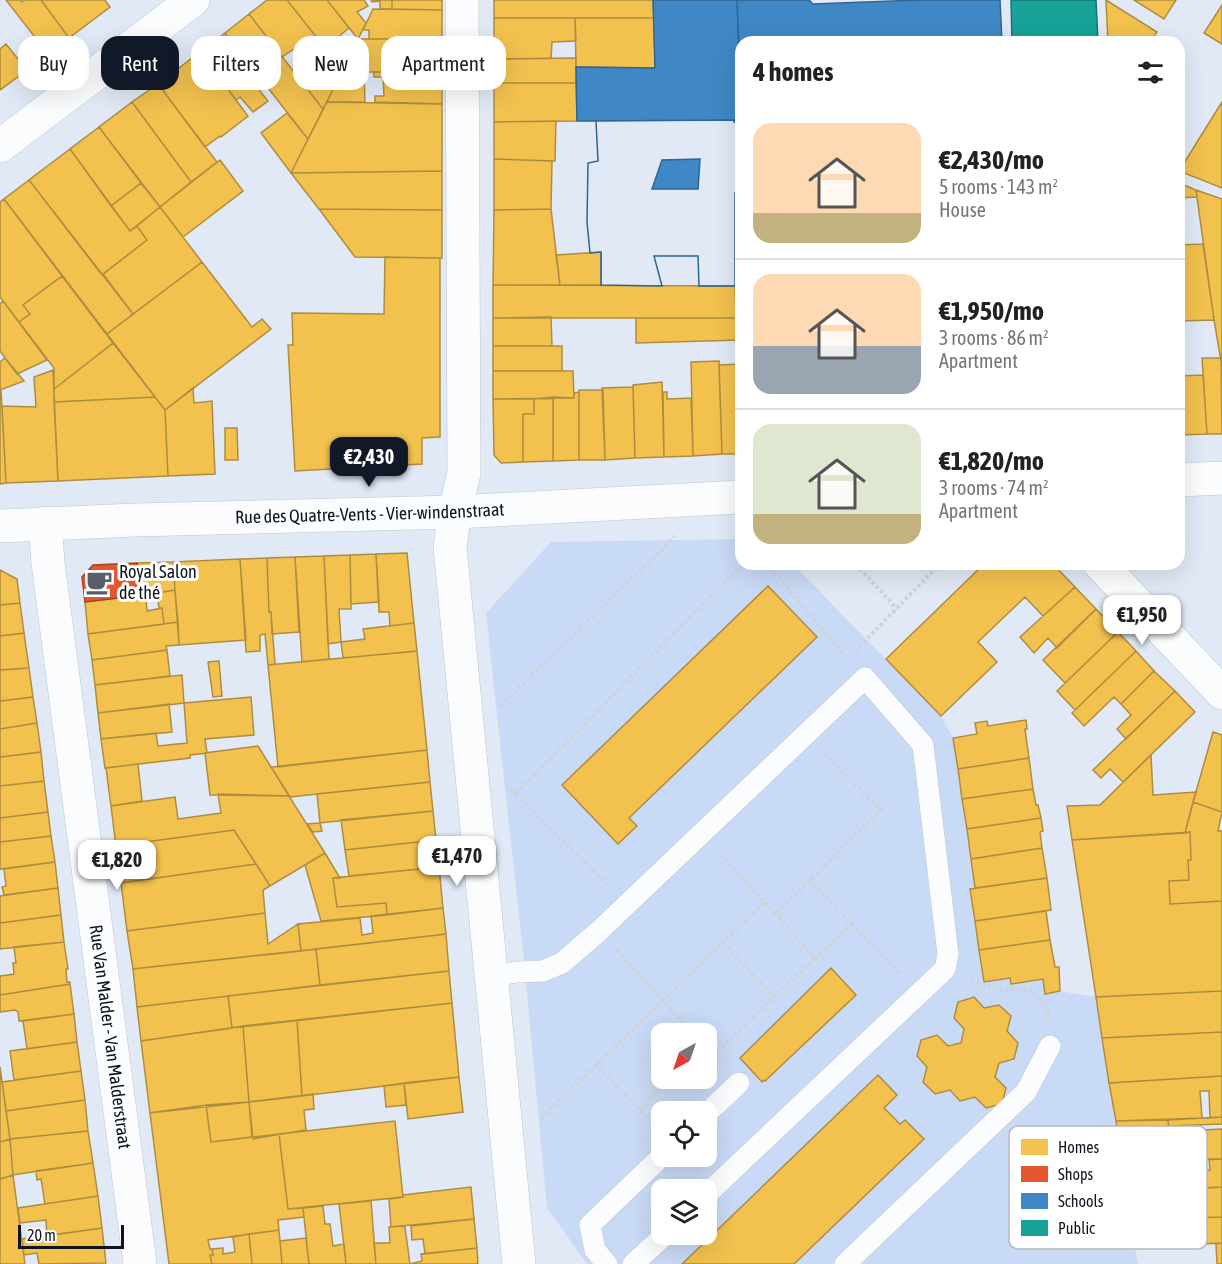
<!DOCTYPE html>
<html lang="en">
<head>
<meta charset="utf-8">
<style>
  body { margin:0; font-family:"Asap Condensed",sans-serif; background:#f2f2f2; color:#222; height:100vh; display:flex; flex-direction:column; font-size:22px; white-space:nowrap }
  * { box-sizing:border-box; margin:0 }
  p { font-size:20px; color:#767676 }
  .icon { flex:none; width:33px; height:33px; fill:none; stroke:currentColor; stroke-width:2; stroke-linecap:round; stroke-linejoin:round }
  .map { position:relative; flex:1; overflow:hidden }
  .drawer { position:absolute; left:735px; top:36px; width:450px; height:534px; display:flex; flex-direction:column; background:#fff; border-radius:18px; box-shadow:0 6px 24px #0002 }
  .drawer>* { flex:none }
  .hud { position:absolute; left:18px; top:36px; width:570px; height:54px; display:flex; gap:12px }
  .needle { width:39px; rotate:220deg }
  .tools { position:absolute; left:651px; top:1023px; display:grid; gap:12px }
  .tools a { display:grid; place-items:center; width:66px; height:66px; border-radius:12px; background:#fff; box-shadow:0 6px 24px #0002; font-size:30px }
  .scale { position:absolute; left:18px; bottom:15px; width:106px; box-sizing:border-box; padding-left:6px; border:3px solid #0f141e; border-top:0; font-size:16px; line-height:21px; white-space:nowrap; color:#0f141e; -webkit-text-stroke:4px #fff; paint-order:stroke }
  .price { position:absolute; translate:-50% -51px; padding:0 14px; border-radius:12px; background:#fff; color:#222; font-size:20px; line-height:39px; filter:drop-shadow(0 2px 3px #0008) }
  .price::after { content:''; position:absolute; left:50%; top:36px; width:18px; height:14px; margin-left:-9px; background:inherit; clip-path:polygon(0 0,100% 0,50% 100%) }
  .price.active { background:#111827; color:#fff }
  ul { padding:0; list-style:none }
  li { display:flex; align-items:center; gap:18px; height:150px; padding:0 18px }
  li+li { border-top:2px solid #e0e0e0 }
  li span { display:grid; place-items:center; flex:none; width:168px; height:120px; border-radius:18px; color:#555 }
  li>.icon { margin-inline-start:auto }
  span .icon { width:72px; height:72px; fill:#fffc; stroke-width:1 }
  li b { font-size:26px }
  h2 { display:flex; justify-content:space-between; align-items:center; height:72px; padding:0 18px; font-size:26px }
  .pill { padding:0 21px; border-radius:18px; background:#fff; box-shadow:0 6px 24px #0002; font-size:21px; line-height:54px }
  .pill.active { background:#111827; color:#fff }
  .map>svg:first-child { display:block }
</style>
</head>
<body>
<div class="map">
<svg width="1222" height="1264" viewBox="0 0 1222 1264">
  <rect width="100%" height="100%" fill="#e1e9f6"/>
  <path fill="#c9daf6" fill-rule="evenodd" d="M741 539V564H793L941 716 953 738 975 888 970 889 984 982 1010 978 1012 984 1043 979 1046 993 1060 991 1096 997 1138 1264H587L547 1208 525 972 486 613 551 542ZM662 1034H706V1078H662ZM662 1112H706V1156H662ZM662 1190H706V1234H662Z"/>
  <path fill="#f2c14e" stroke="#ae8d40" stroke-width="1.5" d="M6 0H21L22 2 25 0H41L69 38 48 54Z
    M41 0H105L110 7 69 38Z
    M267 0H287L325 48 309 61 297 47 282 57 249 14Z
    M287 0H327L349 28 325 48Z
    M327 0H364L368 6 357 12 366 23 358 39Z
    M371 0H392V9H380V1L372 2Z
    M392 0H442V10L392 9Z
    M494 0H653L654 18H494Z
    M1106 0 1157 32 1150 42H1108Z
    M1134 0H1176L1164 19Z
    M1222 5V44L1204 33Z
    M373 9 442 10V39H369V30H363Z
    M249 14 323 109 308 139 225 33Z
    M494 18H575L576 41 552 42 551 59H494Z
    M575 18H654L655 68 576 67Z
    M225 33 259 77 252 81 268 101 253 112 240 97 236 100 200 52Z
    M358 39H442V72H341Z
    M6 44 27 70 0 90V49Z
    M200 52 248 116 221 137 220 136 205 147 158 84Z
    M332 57 343 70 323 109 301 81Z
    M576 58V83H494V59Z
    M341 72H364L365 102H327Z
    M374 72H442V104L375 102V96H384L383 77H374Z
    M494 83H576L577 121 494 122Z
    M158 84 217 162 191 182 132 102Z
    M132 102 191 182 160 207 99 127Z
    M327 102 442 104V171L291 173Z
    M1222 102V188L1179 171Z
    M287 113 308 139 291 173 261 133Z
    M556 121 555 161 494 159V122Z
    M99 127 141 183 111 206 70 149Z
    M70 149 130 231 137 226 147 240 102 275 29 180Z
    M494 159 552 161 551 209 494 210Z
    M220 160 243 191 183 237 160 207Z
    M442 171V210L319 209 291 173Z
    M29 180 133 314 107 334 4 199Z
    M141 183 160 207 130 231 111 206Z
    M1179 183 1196 190 1197 197 1179 198Z
    M1196 190 1222 199V367L1214 320Z
    M4 199 62 276 23 305 30 314 19 322 0 297V202Z
    M160 207 202 262 133 314 103 274 147 240 137 226Z
    M319 209 442 210V258L355 257Z
    M551 209 560 285H493L494 210Z
    M1203 244 1214 320 1179 321V245Z
    M601 252V285H560L556 255Z
    M385 257 440 258V437L422 438V464L295 471 288 345H293L292 313 384 314Z
    M202 262 252 327 262 319 271 329 165 410 107 334Z
    M62 276 113 343 54 389V368L19 322 30 314 23 305Z
    M493 285 735 286 736 318H493Z
    M3 301 47 360 17 374 0 351V304Z
    M551 317 552 346H493V318Z
    M636 318H741V340L636 343Z
    M113 343 155 397 54 402V389Z
    M493 346H562V371H493Z
    M5 358 24 381 0 390V362Z
    M1202 358H1221L1222 434H1207Z
    M719 361 722 454 693 456 691 362Z
    M741 364V454H722L719 365Z
    M53 370 58 481 6 483 2 406 36 407 34 377Z
    M493 371H573L574 398 493 399Z
    M1203 375 1207 434 1179 435V376Z
    M662 382 664 457 635 458 633 385Z
    M633 387 635 458 605 460 602 388Z
    M193 388 194 403 212 401 215 474 168 476 165 410Z
    M0 390H1L6 483 0 484Z
    M579 390H603L605 460H579Z
    M579 392V460L553 461V397L574 398V393Z
    M663 392H667V399L691 398 693 456 664 457Z
    M155 397 165 410 168 476 58 481 54 402Z
    M553 397V461L523 462V414H534V399Z
    M493 399H534V414H523V462L501 463 494 455Z
    M225 428H237L238 460H225Z
    M407 553 414 623 390 626 389 612H379L376 554Z
    M376 554 379 602 351 604 350 555Z
    M350 555 351 609H339L341 642 328 644 324 556Z
    M324 556 329 659 302 662 295 557Z
    M295 557 299 632 272 634 271 612H269L267 558Z
    M267 558 269 612H271L275 664 268 665 265 634 260 635V651L246 652 240 559Z
    M240 559 246 640 179 645 173 562Z
    M173 562 175 590 143 595 137 563Z
    M984 564H1053L1075 587 1043 616 1025 597 978 642 997 662 941 716 886 659Z
    M0 570 17 579 20 603 0 605Z
    M768 586 817 637 629 818 637 826 618 844 562 785Z
    M1075 587 1096 609 1057 648 1048 638 1034 653 1020 637Z
    M175 590 178 622 164 624 162 608H159L157 593Z
    M143 595 144 601 146 600 147 611 162 608 164 624 88 634 85 602Z
    M20 603 24 633 0 636V605Z
    M1096 609 1118 632 1065 683 1043 660Z
    M178 622 179 645 166 646 167 650 92 660 88 634Z
    M414 623 417 651 343 658 341 642 365 639 363 629Z
    M1118 632 1136 651 1075 710 1057 691Z
    M24 633 29 668 0 670V636Z
    M167 650 170 676 95 685 92 660Z
    M417 651 427 750 278 767 268 665Z
    M1136 651 1154 671 1121 704 1114 697 1084 726 1072 713Z
    M219 661 222 696 213 697 208 662Z
    M29 668 33 697 0 701V670Z
    M1154 671 1175 691 1126 739 1117 729 1131 715 1121 704Z
    M182 675 184 703 98 713 95 685Z
    M1175 691 1195 712 1123 782 1110 769 1101 778 1093 770Z
    M33 697 37 723 0 729V701Z
    M251 697 254 735 205 739 207 753 190 755V758L105 768 101 739 156 733 158 746 187 743 184 703Z
    M169 704 172 732 101 739 98 713Z
    M1026 720 1027 729H1025L1029 758 958 769 953 738 977 734 975 723 987 721 988 726Z
    M37 723 41 752 0 757V729Z
    M1213 732 1222 735V812L1193 802Z
    M258 746 289 796 210 795 205 753Z
    M427 750 430 782 290 797 271 767Z
    M41 752 44 781 0 786V757Z
    M1151 755 1153 795 1196 792 1185 833 1072 840 1067 806 1100 805Z
    M1029 758 1033 789 962 799 958 769Z
    M138 764 142 801 111 806 106 768Z
    M44 781 48 812 0 818V786Z
    M430 782 433 811 320 823 317 794Z
    M1033 789 1036 805H1038L1041 818 967 829 962 799Z
    M218 794 289 796 325 853 270 886 234 830 116 846 111 806 175 797 178 819 221 813Z
    M1193 802 1222 812 1218 831H1222V901L1170 904 1169 881 1189 880 1188 860H1191L1190 832 1185 833Z
    M433 811 436 840 345 850 341 820Z
    M48 812 51 836 0 842V818Z
    M1041 818 1043 831 1040 832 1042 848 971 859 967 829Z
    M320 823 322 831 313 832 307 824Z
    M234 830 256 864 121 883 116 846Z
    M1190 832 1191 860H1188L1189 880 1169 881 1170 904 1222 901V991L1096 997 1072 840Z
    M51 836 55 862 0 869V842Z
    M436 840 439 867 349 876 345 850Z
    M1042 848 1047 878 975 888 971 859Z
    M325 853 340 878H333L337 907 386 903 387 915 321 921 305 865Z
    M55 862 58 888 4 895 2 887 6 886 4 869Z
    M256 864 270 886 263 890 265 913 127 931 121 883Z
    M439 867 443 908 387 915 386 903 337 907 333 878Z
    M1047 878 1051 910 975 921 970 889Z
    M58 888 61 915 0 923V896Z
    M443 908 446 934 301 951 298 924 360 918 362 935 373 933 371 916Z
    M1046 911 1050 940 979 950 975 921Z
    M265 913 268 944 298 924 301 951 133 969 127 931Z
    M61 915 64 942 0 949V923Z
    M446 934 449 971 320 985 316 949Z
    M1050 940 1055 967H1059L1060 991 1045 994 1043 979 1011 984 1010 978 984 982 979 950Z
    M64 942 68 969H66L67 982H70V984L0 995V976L14 974 13 963H16L14 947Z
    M316 949 320 985 137 1007 133 969Z
    M831 968 856 995 765 1081 764 1080 762 1082 740 1058Z
    M449 971 452 1003 232 1028 228 996Z
    M70 984 74 1014 19 1021 18 1012 15 1010 0 1012V995Z
    M1222 991V1032L1102 1038 1096 997Z
    M228 996 232 1028 141 1041 137 1007Z
    M974 997 984 1008 999 1005 1011 1016 1007 1031 1018 1043 1014 1059 999 1063 995 1077 1006 1088 1002 1104 986 1108 975 1097 960 1101 950 1090 935 1094 923 1082 927 1067 917 1056 921 1040 937 1035 948 1046 961 1043 964 1029 954 1018 958 1002Z
    M452 1003 459 1077 302 1096 297 1020Z
    M74 1014 77 1042 27 1049 23 1021Z
    M297 1020 302 1096 249 1102 243 1026Z
    M243 1026 249 1102 150 1113 141 1041Z
    M1222 1032V1076L1109 1083 1102 1038Z
    M77 1042 81 1071 14 1080 10 1051Z
    M0 1067 10 1139 0 1142Z
    M81 1071 85 1100 6 1111 2 1082Z
    M878 1075 897 1095 884 1108 900 1124 905 1120 924 1139 794 1264H682Z
    M1222 1076V1117L1210 1118 1209 1091H1200L1202 1118 1116 1121 1109 1083Z
    M459 1077 463 1112 408 1119 404 1083Z
    M404 1083 406 1105 386 1107 384 1086Z
    M313 1094 314 1109 304 1110 306 1130 253 1139 249 1102Z
    M85 1100 88 1131 10 1139 6 1111Z
    M249 1102 252 1137 211 1142 206 1105Z
    M206 1105 211 1142 279 1134 288 1209 303 1208 304 1217 278 1220 279 1230 208 1240 210 1249H212L213 1255H210L212 1264H169L150 1113Z
    M1222 1117V1124L1169 1126 1168 1120Z
    M1168 1120 1172 1163 1123 1165 1116 1121Z
    M395 1121 403 1197 288 1209 279 1134Z
    M1222 1129V1159L1203 1160 1202 1130Z
    M88 1131 93 1163 13 1175 10 1139Z
    M10 1139 13 1175 0 1179V1142Z
    M1209 1159H1222V1187L1200 1188V1170H1210Z
    M93 1163 98 1196 45 1204 41 1179 37 1180 36 1171Z
    M13 1175 25 1264H0V1179Z
    M471 1187 474 1219 391 1227 389 1199 403 1197V1195Z
    M1222 1187V1217L1191 1218 1190 1199H1177V1190Z
    M98 1196 102 1228 47 1236 46 1220 20 1223 18 1208Z
    M371 1201 376 1264H346L339 1204Z
    M323 1206 325 1224H330L333 1246 344 1244 346 1264H309L303 1208Z
    M1222 1217V1243L1177 1245 1176 1228 1160 1229 1159 1219Z
    M474 1219 477 1248 425 1254 423 1239 412 1240 411 1226Z
    M401 1226 405 1227 410 1264H376L374 1243H390L389 1227Z
    M102 1228 106 1263 39 1264 37 1253 24 1255 22 1239Z
    M279 1230 282 1264H252L249 1234Z
    M249 1234 252 1264H212L210 1255H213L212 1249 223 1248V1254L235 1252 233 1237Z
    M306 1238 309 1264H282L280 1241Z
    M1222 1243V1264H1217L1216 1244Z
    M477 1248 478 1264H410L422 1261 421 1254Z"/>
  <path fill="#e4572e" stroke="#a44329" stroke-width="1.5" d="M137 563 143 595 85 602 82 577 93 565Z"/>
  <path fill="#3f88c5" stroke="#316593" stroke-width="1.5" fill-rule="evenodd" d="M653 0H737L741 122H734V120L577 121 576 67 655 68Z
    M737 0H809L813 4 919 0H1000L1002 42H741V100Z
    M734 120V122H741V193H735V286H699L698 256H654L662 286 601 285V252L590 253 587 222 588 163 598 161 596 121ZM700 159 698 189H652L662 160Z
    M734 120V122H741V193H735V286H699L698 256H654L662 286 601 285V252L590 253 587 222 588 163 598 161 596 121Z
    M735 193H741V318H736Z"/>
  <path fill="#17a398" stroke="#157873" stroke-width="1.5" d="M1011 0H1096L1098 42H1012Z"/>
  <g fill="none" stroke-linecap="round" stroke-linejoin="round">
    <g stroke="#bfc6d1" stroke-width="22">
      <path id="service" d="M492 976 516 972 543 971 562 963 599 931 865 678 923 745 948 954 945 969 706 1195
        M706 1114 739 1083
        M607 1264 595 1250 590 1225 662 1156
        M633 1264 666 1234
        M845 1264 1026 1092 1050 1046"/>
    </g>
    <g stroke="#bfc6d1" stroke-width="34">
      <g id="minor">
        <path d="M462 0 464 473 455 512 450 547 519 1264"/>
        <path d="M0 146 193 0"/>
        <path d="M1179 480 1222 478"/>
        <path id="s1" d="M45 523 48 563 140 1264"/>
        <path id="s2" d="M0 526 135 520 455 512 741 497"/>
        <path d="M1100 564 1222 693"/>
      </g>
    </g>
    <path stroke="#cfd2d6" stroke-width="4" stroke-dasharray="3 3" stroke-linecap="butt" d="M767 564 846 657
      M856 564 897 609
      M855 651 940 564
      M501 705 665 547 674 536
      M507 786 607 884
      M516 793 743 564
      M720 855 765 902
      M810 880 899 973
      M723 943 774 997
      M617 950 694 1034
      M815 958 852 924
      M971 980 995 989 1030 990 1048 1008V1019
      M706 1047 719 1062
      M713 1055 815 958 776 914
      M595 1064 657 1128
      M640 1109 670 1078
      M541 1118 765 902 776 914 881 810 824 754"/>
    <use href="#service" stroke="#fafcfe" stroke-width="21"/>
    <use href="#minor" stroke="#fafcfe" stroke-width="33"/>
  </g>
  <defs>
    <g id="cafe-bare" transform="scale(2.07)"><path d="M-5.5-4.5H6V0H3Q3 3.5 0 3.5H-2.5Q-5.5 3.5-5.5 0ZM3-3.2v2h1.7v-2ZM-6 4.5H4V6H-6Z" fill="#585f6a" stroke="#fff" stroke-width="2.5" paint-order="stroke"/></g>
  </defs>
  <g fill-rule="evenodd">
    <use href="#cafe-bare" x="99" y="582"/>
  </g>
  <g text-anchor="middle" stroke-width="6" stroke-linejoin="round" paint-order="stroke">
    <g font-size="18" fill="#0f141e" stroke="#fff">
      <text dy="6" stroke="none"><textPath href="#s2" startOffset="370">Rue des Quatre-Vents - Vier-windenstraat</textPath></text>
      <text dy="6" stroke="none"><textPath href="#s1" startOffset="518">Rue Van Malder - Van Malderstraat</textPath></text>
    </g>
    <g font-size="18" fill="#0f141e" stroke="#fff" text-anchor="start">
      <text x="119" y="578">Royal Salon<tspan x="119" dy="21">de thé</tspan></text>
    </g>
  </g>
  <rect x="1009" y="1126" width="198" height="123" rx="9" fill="#fff" stroke="#b7b8bc" stroke-width="1.5"/>
  <rect x="1021" y="1139" width="27" height="16" fill="#f2c14e"/>
  <rect x="1021" y="1166" width="27" height="16" fill="#e4572e"/>
  <rect x="1021" y="1193" width="27" height="16" fill="#3f88c5"/>
  <rect x="1021" y="1220" width="27" height="16" fill="#17a398"/>
  <g font-size="16" fill="#0f141e">
    <text x="1058" y="1153">Homes</text>
    <text x="1058" y="1180">Shops</text>
    <text x="1058" y="1207">Schools</text>
    <text x="1058" y="1234">Public</text>
  </g>
</svg>
<div class="tools">
<a><svg class="needle" viewBox="-14 -14 28 28"><path d="M0-13l5 13h-10z" fill="#e53935"/><path d="M0 13l5-13h-10z" fill="#767676"/></svg></a>
<a><svg class="icon" aria-label="locate" viewBox="0 0 24 24"><circle cx="12" cy="12" r="6"/><path d="M12 2v4M12 18v4M2 12h4M18 12h4"/></svg></a>
<a><svg class="icon" aria-label="layers" viewBox="0 0 24 24"><path d="M12 4l9 5-9 5-9-5zM3 14l9 5 9-5"/></svg></a>
</div>
<div class="scale">20 m</div>
<b class="price active" style="left:369px;top:488px">€2,430</b>
<b class="price" style="left:1142px;top:646px">€1,950</b>
<b class="price" style="left:457px;top:887px">€1,470</b>
<b class="price" style="left:117px;top:891px">€1,820</b>
<div class="hud">
<a class="pill">Buy</a>
<a class="pill active">Rent</a>
<a class="pill">Filters</a>
<a class="pill">New</a>
<a class="pill">Apartment</a>
</div>
<section class="drawer">
<h2>4 homes<svg class="icon" aria-label="filters" viewBox="0 0 24 24"><path d="M4 7h16M4 17h16"/><circle cx="9" cy="7" r="2"/><circle cx="15" cy="17" r="2"/></svg></h2>
<ul>
<li><span style="background:linear-gradient(#ffd9b3 75%,#c2b280 0)"><svg class="icon" aria-label="home" viewBox="0 0 24 24"><path d="M3 11l9-7 9 7M6 9v11h12V9"/></svg></span><div><b>€2,430/mo</b><p>5 rooms · 143 m²</p><p>House</p></div></li>
<li><span style="background:linear-gradient(#ffd9b3 60%,#9aa5b1 0)"><svg class="icon" aria-label="home" viewBox="0 0 24 24"><path d="M3 11l9-7 9 7M6 9v11h12V9"/></svg></span><div><b>€1,950/mo</b><p>3 rooms · 86 m²</p><p>Apartment</p></div></li>
<li><span style="background:linear-gradient(#dfe7d0 75%,#c2b280 0)"><svg class="icon" aria-label="home" viewBox="0 0 24 24"><path d="M3 11l9-7 9 7M6 9v11h12V9"/></svg></span><div><b>€1,820/mo</b><p>3 rooms · 74 m²</p><p>Apartment</p></div></li>
</ul>
</section>
</div>
</body>
</html>
